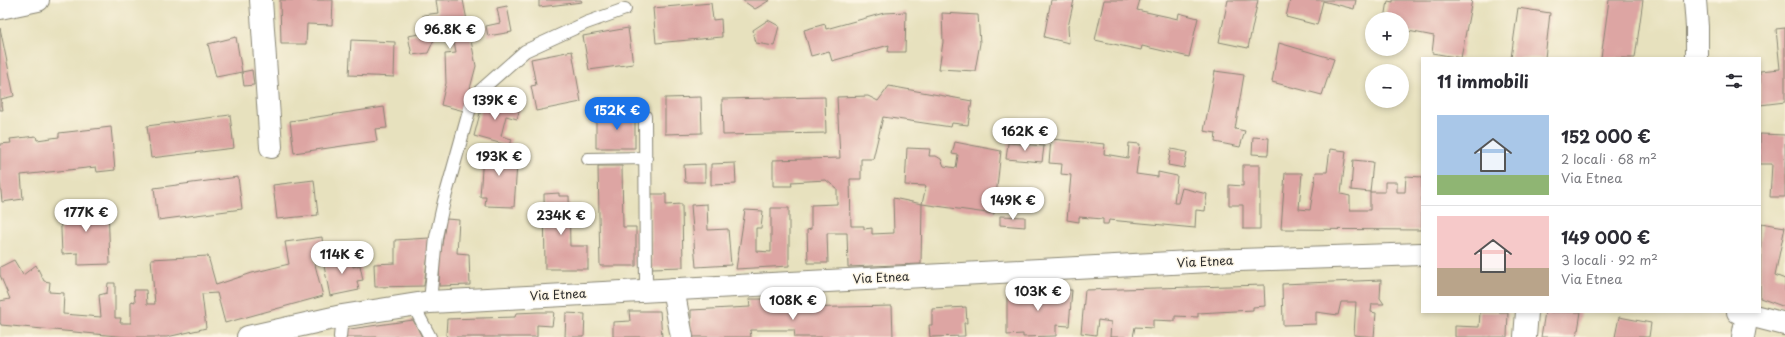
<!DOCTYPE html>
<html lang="it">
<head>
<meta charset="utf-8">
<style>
  body { margin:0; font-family:"Playpen Sans",sans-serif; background:#f7f7f7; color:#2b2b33; height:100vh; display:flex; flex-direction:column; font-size:15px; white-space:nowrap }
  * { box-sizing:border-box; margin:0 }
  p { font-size:13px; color:#7c7c81 }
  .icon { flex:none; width:22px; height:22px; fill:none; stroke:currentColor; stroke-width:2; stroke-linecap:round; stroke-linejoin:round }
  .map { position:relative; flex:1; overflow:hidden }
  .details { position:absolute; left:1421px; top:57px; width:340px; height:256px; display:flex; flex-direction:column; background:#fff; border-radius:0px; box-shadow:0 2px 6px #0003 }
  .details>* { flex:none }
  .controls { position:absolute; left:1365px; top:12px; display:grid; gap:8px }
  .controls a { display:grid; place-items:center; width:44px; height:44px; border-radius:50%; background:#fff; box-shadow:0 2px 6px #0003; font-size:20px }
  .price { position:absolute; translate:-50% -34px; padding:0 9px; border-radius:14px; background:#fff; color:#222; font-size:13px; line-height:26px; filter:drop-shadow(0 1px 2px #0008) }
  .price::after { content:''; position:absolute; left:50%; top:24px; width:12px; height:9px; margin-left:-6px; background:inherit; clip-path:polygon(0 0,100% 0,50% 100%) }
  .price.on { background:#1a73e8; color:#fff }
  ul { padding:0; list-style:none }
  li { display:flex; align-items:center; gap:12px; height:100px; padding:0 16px }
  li+li { border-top:1px solid #e1e1e2 }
  li span { display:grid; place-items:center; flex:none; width:112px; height:80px; border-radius:0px; color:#555 }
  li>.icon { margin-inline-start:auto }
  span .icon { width:48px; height:48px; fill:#fffc; stroke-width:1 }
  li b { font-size:17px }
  h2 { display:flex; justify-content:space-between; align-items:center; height:48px; padding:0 16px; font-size:17px }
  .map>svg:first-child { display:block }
</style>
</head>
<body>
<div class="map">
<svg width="1785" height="337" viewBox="0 0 1785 337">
  <rect width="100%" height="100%" fill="#fcf5e5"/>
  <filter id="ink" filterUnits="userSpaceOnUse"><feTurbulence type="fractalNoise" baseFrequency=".025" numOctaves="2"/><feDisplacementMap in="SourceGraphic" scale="8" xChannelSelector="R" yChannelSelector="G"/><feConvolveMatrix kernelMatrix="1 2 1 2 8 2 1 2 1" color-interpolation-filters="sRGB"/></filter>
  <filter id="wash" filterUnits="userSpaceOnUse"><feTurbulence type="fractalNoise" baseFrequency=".012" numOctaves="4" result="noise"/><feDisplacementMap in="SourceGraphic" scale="16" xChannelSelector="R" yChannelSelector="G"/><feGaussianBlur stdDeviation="0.9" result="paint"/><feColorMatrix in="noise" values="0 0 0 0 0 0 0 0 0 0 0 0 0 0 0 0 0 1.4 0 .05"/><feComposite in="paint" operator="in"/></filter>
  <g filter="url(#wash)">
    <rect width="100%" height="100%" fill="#e7e1be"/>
    <g id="blocks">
      <path fill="#dda5a3" d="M280 0H333L332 25 307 24 306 44H281Z
        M436 0H463L476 66 464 111 441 105 446 83 445 54 456 53 452 31 437 33 428 53 412 55 408 36 425 33 423 15 438 13Z
        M539 0H581L582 2 539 7Z
        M742 0H770L755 9Z
        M1051 0H1074L1068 27 1069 43 1044 37Z
        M1104 0H1140L1137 10 1178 19 1179 13 1198 18 1189 57 1142 46 1141 50 1095 40Z
        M1228 0H1258L1248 48 1219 42Z
        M1290 0H1356L1354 9 1323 1 1317 25 1286 17Z
        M1393 0H1472L1461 58 1432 53 1434 36 1408 31 1405 44 1402 43V19H1385L1388 1 1393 2Z
        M1609 0H1643L1635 58H1601Z
        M711 3 713 20 721 19 722 37 656 43 653 8Z
        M507 6 512 32 488 36 486 26 500 23 497 8Z
        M1518 8 1550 13 1545 58H1511Z
        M906 12 905 52H888L889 45 832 61 829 51 811 56 804 30 825 24 826 29 884 13Z
        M942 13 978 15 980 43 975 71 939 69 943 42Z
        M768 20 779 26 774 46 756 43 753 30Z
        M0 28 14 96 1 99 3 110H0Z
        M628 28 633 64 589 70 583 36Z
        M1785 28V102L1760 105V71L1780 69 1776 29Z
        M236 37 242 72 216 77 208 44Z
        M351 40 395 42 394 77 349 75Z
        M1279 43 1334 59 1322 95 1272 82Z
        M572 51 581 102 536 111 531 86 536 85 531 59Z
        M252 70 254 85 244 86 242 72Z
        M1215 71 1244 75 1235 129 1245 131 1240 147 1215 142 1216 133 1204 131Z
        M889 86 972 101 968 125 952 123 951 127 883 117 873 159H861V179H850L851 226H864V229L872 228V234L894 233 893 198 922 204 921 264 848 267 847 233H827L828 263H808L807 230 811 229V205L837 204V189L826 180 791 182 792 186H773V160L840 158 837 97 868 96 878 101Z
        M701 97 702 133 665 134V98Z
        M825 97 826 133 723 135 722 99Z
        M484 98 520 108 517 119 506 116 501 136 512 139 510 146 474 136Z
        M384 107 387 128 375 129 377 141 294 153 290 121Z
        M635 109V148H596V120H607L608 113Z
        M230 115 234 148 151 158 147 126Z
        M111 127 115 170 97 172 96 167 21 175 23 199 2 202 0 181V144L11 143 10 139 36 136 37 140 59 137V133Z
        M1760 134 1785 135V197H1770L1772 164H1760Z
        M1253 137 1269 138 1268 155 1252 154Z
        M1051 139 1105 144 1104 154 1128 158 1129 143 1140 144 1136 174 1158 177V172L1177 176 1174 203H1178L1182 188 1207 194 1205 211 1196 210 1195 228 1109 220 1108 224H1103V219L1079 217V222L1067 220 1071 175 1061 174 1062 164 1049 163Z
        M955 142 1001 151 994 214 922 204 926 186 905 185 907 148 930 149 929 156H936L941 159 944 166 956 168 958 155 952 154Z
        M1008 143 1044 146 1042 162 1006 159Z
        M489 148 518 150 514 207 485 206 486 197H480L483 155H488Z
        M1171 149 1187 152 1184 168 1168 165Z
        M1330 149 1346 151 1341 194 1350 196V210H1370V192H1385V182H1397V192H1405L1406 176 1422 177V230L1281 229 1285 173H1302L1299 209 1310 210 1316 172H1327Z
        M1353 160 1373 162 1370 192 1351 190Z
        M735 163 736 184 711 185V164Z
        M705 164V182H685L684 165Z
        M1243 165H1260V229H1243V205H1229V185L1243 186Z
        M598 166H622L623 227H636V266H600Z
        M238 177 242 209 158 220 154 188Z
        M314 180 318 215 277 219 273 185Z
        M559 193V196H569L570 246H588V269H545L544 194Z
        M651 194H666V205L682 204 683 267 652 268Z
        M108 204 110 264 78 265V253L62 254 60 206Z
        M707 204 708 230 728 229 731 265 696 267 691 205Z
        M771 208H789V266L736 269 745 210 763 211 761 228H756V251L771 252Z
        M1000 216 1025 217V227L1000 225Z
        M446 219 459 220 457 253 469 254 470 285 439 286 440 257Z
        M1761 223 1785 227 1775 275 1785 279V307L1760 298Z
        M322 237 323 250 317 251V257H313L323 296 225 323 217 293 202 294 206 328 198 330 167 337H127L1 325 0 322V301L10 299 0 275V267L14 260 23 275 36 265 44 281 50 282 49 292 64 293 63 314 101 317 99 295 107 293 108 283H115V318H121L120 323H131V301L135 302 134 290H146L147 304H155L151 259 208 256 216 285 252 273 289 264 285 242Z
        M430 238 424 286 375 287 374 264 395 263V240Z
        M334 254 340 255 343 258 351 257 353 267 360 265 363 280 357 281 359 290 330 296 324 266 329 255Z
        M1381 280 1380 298 1384 304H1372L1371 312 1376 313 1374 337 1354 335 1356 302H1341L1338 315 1316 312V324L1283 325 1282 284Z
        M1264 285 1265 306 1253 307V310L1198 313V317L1175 316V321L1153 320V328L1135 327 1133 337H1110L1111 322 1098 320 1096 335 1081 333 1085 290Z
        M1072 290 1069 326 1056 325V336L1023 337V334L1007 335V292Z
        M749 299H793V308L892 306 893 337H795L794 330H750L751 337H691V310L750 307Z
        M966 307 967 323H964L965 336 930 337 929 325H932V309Z
        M629 311H660L662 337H613V322L630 321Z
        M538 312H554L552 326 537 325V337H447L446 335 447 319 515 317 516 313Z
        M1480 312H1508L1507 337H1455V326L1479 327Z
        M1545 312H1581L1577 337H1541Z
        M566 313 585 314 584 337H565Z
        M1619 317 1651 323 1649 337H1615Z
        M413 320 422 337H343V330Z"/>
    </g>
  </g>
  <g filter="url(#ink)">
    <use href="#blocks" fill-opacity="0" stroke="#898674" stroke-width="1"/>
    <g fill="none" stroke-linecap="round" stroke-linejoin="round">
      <g stroke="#898674" stroke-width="14">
        <path id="lane" d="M645 116 646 290
          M588 159 646 158
          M430 302 436 237 444 201 473 97 525 51 586 23 625 9
          M413 305 430 337
          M340 337 342 316"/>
      </g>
      <g stroke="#898674" stroke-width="24">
        <path id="street" d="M261 0 271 147
          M1695 0 1697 27V58
          M0 8 38 0
          M673 289 682 337
          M1743 337 1747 315"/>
      </g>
      <g stroke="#898674" stroke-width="24">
        <path id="secondary" d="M1738 312 1785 324
          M248 337 342 316 430 302 1209 261 1422 254
          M1525 337 1527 312"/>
      </g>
      <use href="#lane" stroke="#fff" stroke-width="12"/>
      <use href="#street" stroke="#fff" stroke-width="22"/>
      <use href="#secondary" stroke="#fff" stroke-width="22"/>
    </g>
  </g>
  <g text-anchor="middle" stroke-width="3" stroke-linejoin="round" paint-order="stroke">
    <g font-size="12" fill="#2b2b2b" stroke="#fcf5e5">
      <text transform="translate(1205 262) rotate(-3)" y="4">Via Etnea</text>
      <text transform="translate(881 278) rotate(-3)" y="4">Via Etnea</text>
      <text transform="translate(558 295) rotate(-3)" y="4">Via Etnea</text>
    </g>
  </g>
</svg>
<div class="controls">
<a>+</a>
<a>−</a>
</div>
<b class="price" style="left:450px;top:50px">96.8K €</b>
<b class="price" style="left:495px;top:121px">139K €</b>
<b class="price on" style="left:617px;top:131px">152K €</b>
<b class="price" style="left:1025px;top:152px">162K €</b>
<b class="price" style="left:499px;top:177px">193K €</b>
<b class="price" style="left:1013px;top:221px">149K €</b>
<b class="price" style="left:86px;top:233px">177K €</b>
<b class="price" style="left:561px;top:236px">234K €</b>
<b class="price" style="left:342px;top:275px">114K €</b>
<b class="price" style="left:1038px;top:312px">103K €</b>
<b class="price" style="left:793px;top:321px">108K €</b>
<section class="details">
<h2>11 immobili<svg class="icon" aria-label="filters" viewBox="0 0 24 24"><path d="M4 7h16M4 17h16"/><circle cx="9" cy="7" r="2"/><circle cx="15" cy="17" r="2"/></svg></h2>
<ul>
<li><span style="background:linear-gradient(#a9c7e8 75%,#8fb573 0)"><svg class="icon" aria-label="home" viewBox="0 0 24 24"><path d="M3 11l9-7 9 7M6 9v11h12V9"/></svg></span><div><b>152 000 €</b><p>2 locali · 68 m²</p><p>Via Etnea</p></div></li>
<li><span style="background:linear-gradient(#f6c9c9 65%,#b9a48a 0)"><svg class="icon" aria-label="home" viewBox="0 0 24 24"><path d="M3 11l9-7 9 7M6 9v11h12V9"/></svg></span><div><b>149 000 €</b><p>3 locali · 92 m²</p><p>Via Etnea</p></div></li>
</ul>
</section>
</div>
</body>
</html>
